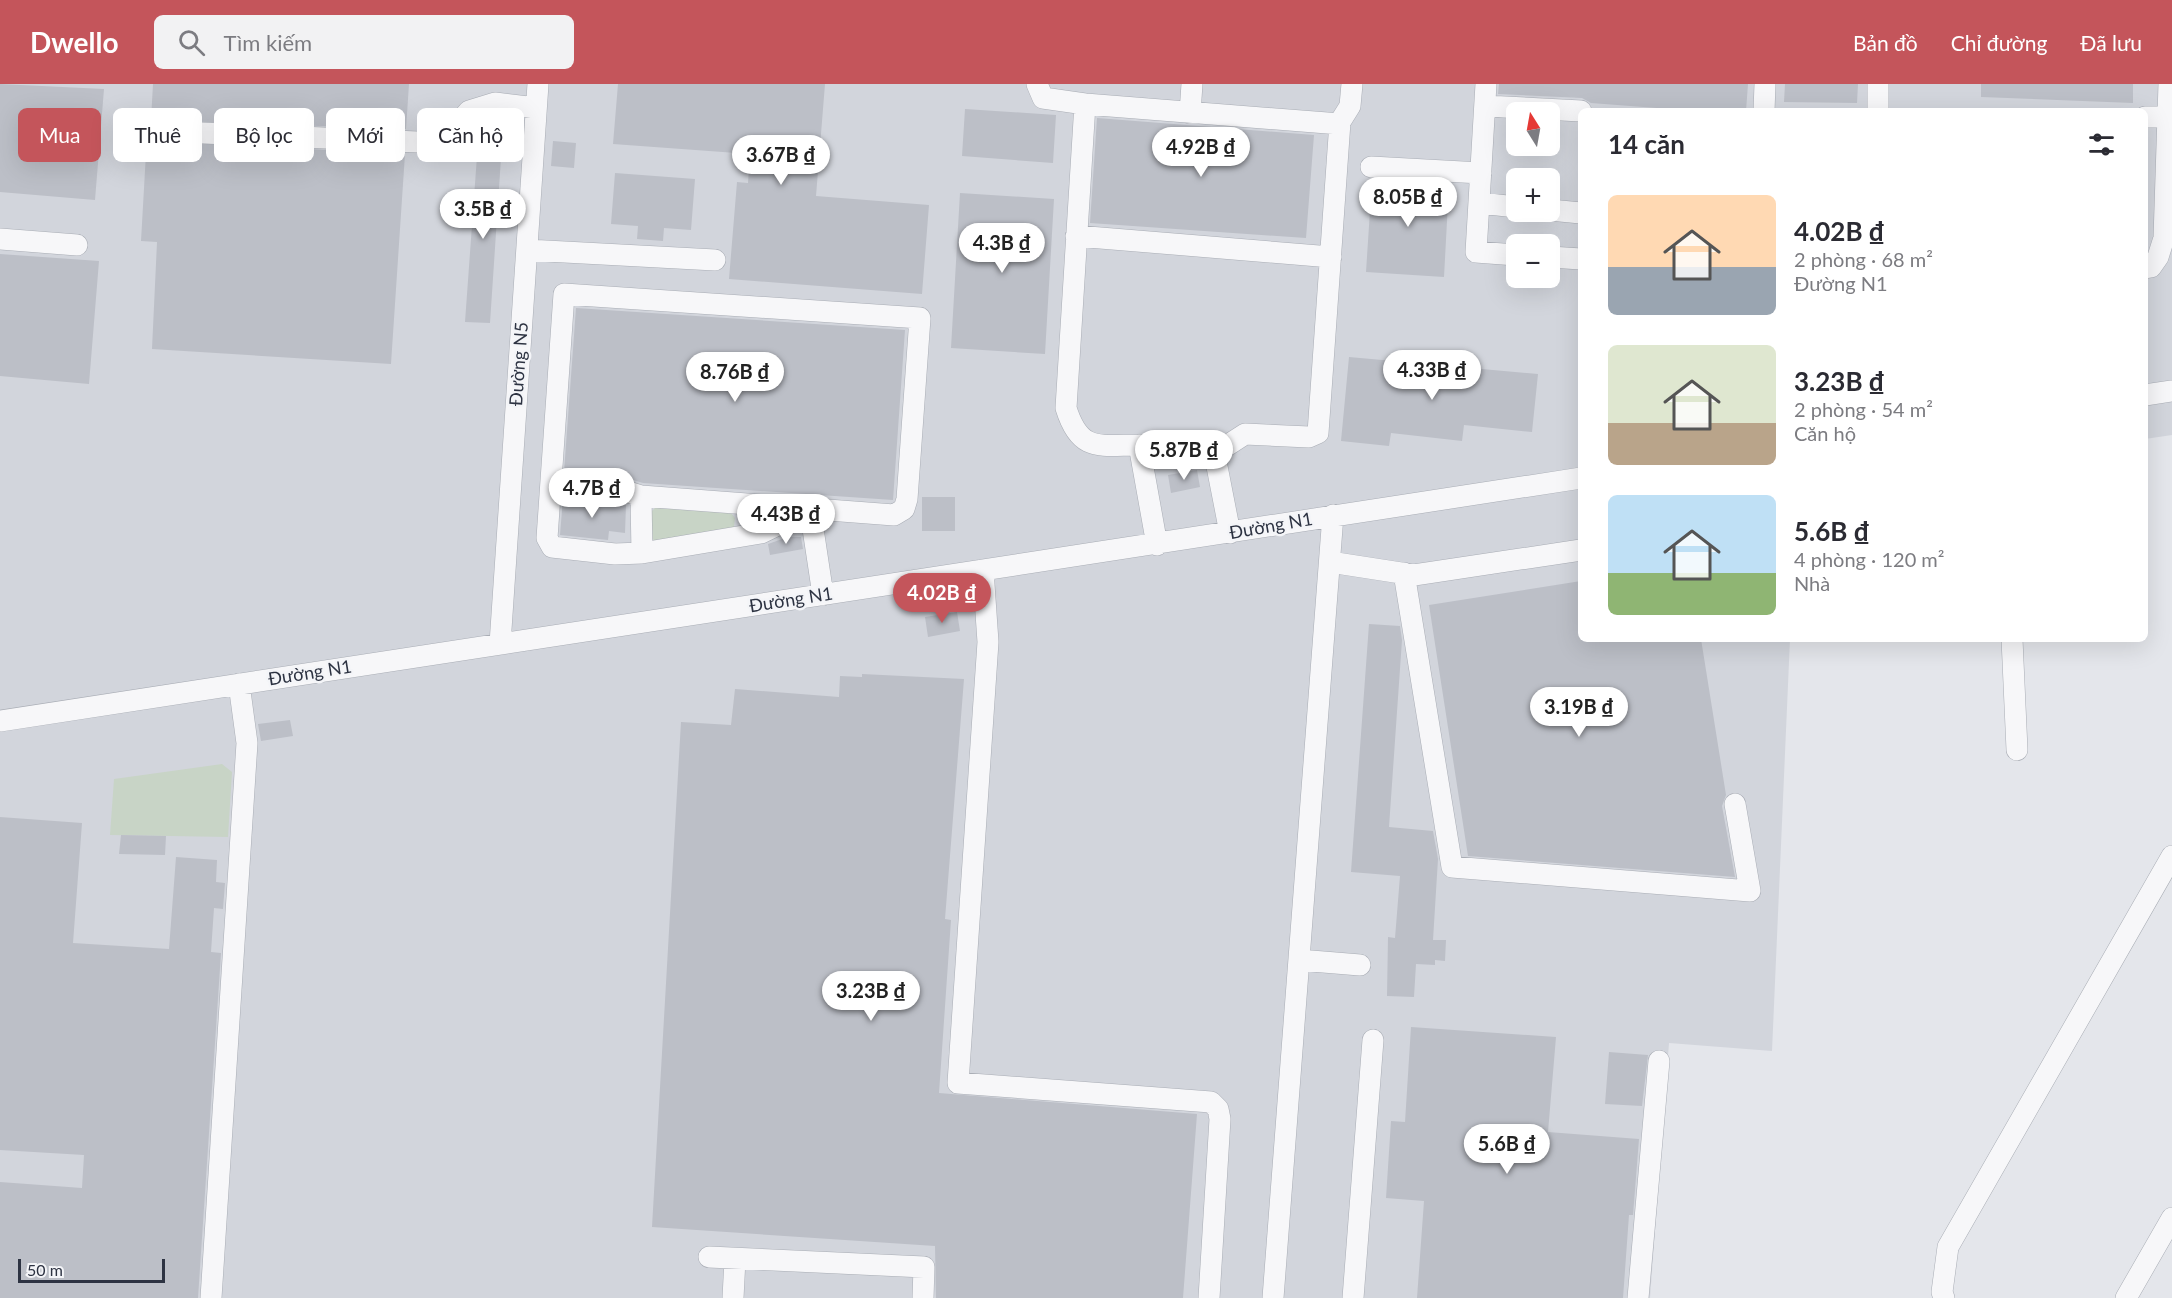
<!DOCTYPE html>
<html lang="vi">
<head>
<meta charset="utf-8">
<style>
  body { margin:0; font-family:Lato,sans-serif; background:#f2f2f3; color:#2b2b33; height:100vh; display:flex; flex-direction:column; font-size:22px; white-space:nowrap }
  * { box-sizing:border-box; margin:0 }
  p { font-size:20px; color:#7c7c81 }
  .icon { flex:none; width:33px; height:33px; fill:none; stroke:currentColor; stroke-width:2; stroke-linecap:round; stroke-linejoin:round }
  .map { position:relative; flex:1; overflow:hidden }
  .drawer { position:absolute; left:1578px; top:24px; width:570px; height:534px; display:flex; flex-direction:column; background:#fff; border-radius:9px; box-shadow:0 6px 24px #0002 }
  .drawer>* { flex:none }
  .banner { position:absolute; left:18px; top:24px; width:570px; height:54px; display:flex; gap:12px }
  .needle { width:39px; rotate:349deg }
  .tools { position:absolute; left:1506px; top:18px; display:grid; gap:12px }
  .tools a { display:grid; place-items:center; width:54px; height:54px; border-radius:9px; background:#fff; box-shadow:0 6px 24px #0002; font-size:30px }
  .scale { position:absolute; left:18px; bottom:15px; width:147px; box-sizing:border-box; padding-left:6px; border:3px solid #2d3342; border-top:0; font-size:16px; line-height:21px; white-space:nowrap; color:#2d3342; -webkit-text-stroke:4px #f4f5f8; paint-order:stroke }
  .price { position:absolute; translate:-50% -51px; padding:0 14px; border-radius:21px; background:#fff; color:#222; font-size:20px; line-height:39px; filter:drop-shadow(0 2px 3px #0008) }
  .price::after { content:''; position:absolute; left:50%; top:36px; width:18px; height:14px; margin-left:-9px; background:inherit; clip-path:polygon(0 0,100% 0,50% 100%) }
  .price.active { background:#c4555b; color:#fff }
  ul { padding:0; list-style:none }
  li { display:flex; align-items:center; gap:18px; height:150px; padding:0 30px }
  li span { display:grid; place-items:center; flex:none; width:168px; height:120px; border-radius:9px; color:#555 }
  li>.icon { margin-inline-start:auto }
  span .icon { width:72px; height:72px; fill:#fffc; stroke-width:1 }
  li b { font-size:26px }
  h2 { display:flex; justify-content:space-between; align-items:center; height:72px; padding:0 30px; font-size:26px }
  .tag { padding:0 21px; border-radius:9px; background:#fff; box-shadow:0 6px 24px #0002; font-size:21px; line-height:54px }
  .tag.active { background:#c4555b; color:#fff }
  header { display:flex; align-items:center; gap:36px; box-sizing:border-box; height:84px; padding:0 30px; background:#c4555b; color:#fff }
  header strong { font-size:28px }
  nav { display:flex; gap:33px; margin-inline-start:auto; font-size:21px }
  .search { width:420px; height:54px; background:#f2f2f3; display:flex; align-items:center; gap:15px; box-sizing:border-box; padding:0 21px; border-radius:9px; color:#7c7c81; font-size:22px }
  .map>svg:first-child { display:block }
</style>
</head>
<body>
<header>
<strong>Dwello</strong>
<div class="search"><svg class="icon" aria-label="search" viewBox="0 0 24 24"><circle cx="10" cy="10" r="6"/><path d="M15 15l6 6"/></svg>Tìm kiếm</div>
<nav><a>Bản đồ</a><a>Chỉ đường</a><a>Đã lưu</a></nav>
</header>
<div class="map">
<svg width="2172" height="1214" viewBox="0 0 2172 1214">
  <rect width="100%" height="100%" fill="#e4e6eb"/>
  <path fill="#d2d5dc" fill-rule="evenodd" d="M0 0H2172V351L2145 355V27H1581V555H1790L1772 967 1669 959 1650 1214H0ZM1516 28H1550V62H1516ZM1516 94H1550V128H1516ZM1516 160H1550V194H1516Z"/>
  <path fill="#c8d4c6" d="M655 424 731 429 735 434 734 443 655 457 651 454V428Z
    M222 680 232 688 228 753 110 751 114 695Z"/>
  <path fill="#bcbfc7" d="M0 0 104 5 95 116 0 108Z
    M153 0H409L406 45 151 36Z
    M618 0H825L816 112 929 121 922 210 729 195 737 98 748 99 750 70 613 60Z
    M1499 0H1748L1746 27H1696L1591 19 1582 14 1498 10Z
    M1785 0H1858L1857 19 1784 18Z
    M1981 0H2133V19L1981 13Z
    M965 25 1056 31 1053 79 962 72Z
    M1097 34 1314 51 1306 154 1090 139Z
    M150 57 405 70 391 280 152 265 157 158 141 157 146 69H149Z
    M553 57 576 59 574 84 551 82Z
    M477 72 501 74 490 239 465 238Z
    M615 89 695 95 691 146 664 144 663 157 637 155 638 142 611 140Z
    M1372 96 1449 100 1444 193 1366 188Z
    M960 109 1054 115 1045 270 951 264Z
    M0 170 99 177 89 300 0 292Z
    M576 224 905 246 893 416 643 399 620 392 564 388Z
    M1349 273 1538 290 1532 348 1464 341 1462 357 1391 349 1389 362 1341 357Z
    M1197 386 1200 403 1171 409 1168 391Z
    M922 413H955V447H922Z
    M563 414 626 421 625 449 609 447 608 456 560 451Z
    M788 453H801L803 465 770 471 768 460Z
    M1581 497V555H1701L1726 711 1722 722 1735 793 1468 772 1429 521Z
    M957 528 960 547 928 553 925 533Z
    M1369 540 1400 542 1402 556 1389 743 1433 747 1438 775 1433 856H1446L1445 877 1435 876V881L1416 880 1414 913 1387 912 1388 853 1395 854 1400 792 1351 788Z
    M862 590 964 595 945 835 951 836 939 1009 1197 1030 1183 1214H936L935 1162 652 1143 681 638 731 641 735 605 839 613 840 592 862 593Z
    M290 636 293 652 261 657 258 640Z
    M0 733 82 739 73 859 169 865 176 773 217 776 216 798 225 799 223 825 214 824 211 868 221 869 198 1214H0V1098L82 1104 84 1071 0 1066Z
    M121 751 166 752 165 771 119 770Z
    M1411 943 1556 953 1548 1048 1639 1055 1633 1131H1629L1623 1214H1417L1424 1117 1386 1114 1391 1037 1405 1038Z
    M1609 968 1648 971 1642 1022 1605 1020Z"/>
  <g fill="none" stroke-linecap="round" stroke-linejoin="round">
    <g stroke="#a9adb5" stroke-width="22">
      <path id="minor" d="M1037 0 1043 14 1085 20 1066 324C1080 369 1099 361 1139 361L1157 461
        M1486 0 1476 168 1516 171
        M1085 20 1340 40
        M1485 22 1581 27
        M1764 27 1765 0
        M1878 27V0
        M1190 29 1192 0
        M2145 33H2168
        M157 47 441 59 469 27 495 19 536 24
        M1371 83 1481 89
        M1480 119 1516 123
        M1550 126 1581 129
        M1076 152 1331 173
        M0 155 77 161
        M527 166 715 176
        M1550 173 1581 175
        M2145 184 2151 183 2158 173 2164 154 2169 0
        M2145 311 2172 307
        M1139 361 1213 362 1230 449
        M1213 362 1228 361 1245 350 1309 353 1318 349 1340 38 1350 22 1352 0
        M551 400 619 405 641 412 894 431 904 425 907 415 920 234 564 210 547 454 552 463 615 470 642 469 761 449 810 425
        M641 412 642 469
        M810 425 823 511
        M1330 478 1414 491 1581 466
        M983 486 988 558 958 999 1211 1018 1218 1025 1220 1035 1209 1214
        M1404 489 1452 783 1750 807 1735 720
        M2012 555 2017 666
        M500 560 538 0
        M0 637 1581 394
        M1299 876 1360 881
        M709 1173 924 1183 923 1214
        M211 1214 247 659 239 600
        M733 1214 735 1175
        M1273 1214 1333 431
        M1353 1214 1373 956
        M1638 1214 1659 977
        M1944 1214 1942 1208 1948 1163 2172 772
        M2126 1214 2172 1134"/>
    </g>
    <use href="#minor" stroke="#f7f7f9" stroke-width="21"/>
  </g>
  <g text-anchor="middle" stroke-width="5" stroke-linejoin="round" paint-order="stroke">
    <g font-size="18" fill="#2d3342" stroke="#f4f5f8">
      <text transform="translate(519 280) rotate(-86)" y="6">Đường N5</text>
      <text transform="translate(1271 442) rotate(-10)" y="6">Đường N1</text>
      <text transform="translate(791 516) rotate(-9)" y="6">Đường N1</text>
      <text transform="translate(310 589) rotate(-9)" y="6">Đường N1</text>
    </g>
  </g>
</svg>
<div class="tools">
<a><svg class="needle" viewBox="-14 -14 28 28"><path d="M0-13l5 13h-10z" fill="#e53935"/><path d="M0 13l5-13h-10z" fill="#7c7c81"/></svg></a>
<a>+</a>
<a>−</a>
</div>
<div class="scale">50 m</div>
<b class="price" style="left:1201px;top:94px">4.92B ₫</b>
<b class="price" style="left:781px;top:102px">3.67B ₫</b>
<b class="price" style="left:1408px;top:144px">8.05B ₫</b>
<b class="price" style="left:483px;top:156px">3.5B ₫</b>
<b class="price" style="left:1002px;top:190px">4.3B ₫</b>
<b class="price" style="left:1432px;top:317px">4.33B ₫</b>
<b class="price" style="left:735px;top:319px">8.76B ₫</b>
<b class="price" style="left:1184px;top:397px">5.87B ₫</b>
<b class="price" style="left:592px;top:435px">4.7B ₫</b>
<b class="price" style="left:786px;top:461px">4.43B ₫</b>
<b class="price active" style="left:942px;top:540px">4.02B ₫</b>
<b class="price" style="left:1579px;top:654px">3.19B ₫</b>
<b class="price" style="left:871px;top:938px">3.23B ₫</b>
<b class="price" style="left:1507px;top:1091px">5.6B ₫</b>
<div class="banner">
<a class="tag active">Mua</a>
<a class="tag">Thuê</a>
<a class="tag">Bộ lọc</a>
<a class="tag">Mới</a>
<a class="tag">Căn hộ</a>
</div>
<section class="drawer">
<h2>14 căn<svg class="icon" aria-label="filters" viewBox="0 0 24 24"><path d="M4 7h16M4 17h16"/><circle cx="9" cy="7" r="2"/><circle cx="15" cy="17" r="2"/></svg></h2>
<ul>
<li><span style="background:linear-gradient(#ffd9b3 60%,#9aa5b1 0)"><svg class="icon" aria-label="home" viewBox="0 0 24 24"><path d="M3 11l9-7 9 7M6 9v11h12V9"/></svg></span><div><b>4.02B ₫</b><p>2 phòng · 68 m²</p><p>Đường N1</p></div></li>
<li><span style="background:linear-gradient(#dfe7d0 65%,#b9a48a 0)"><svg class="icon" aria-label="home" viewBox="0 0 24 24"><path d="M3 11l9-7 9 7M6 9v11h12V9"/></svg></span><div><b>3.23B ₫</b><p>2 phòng · 54 m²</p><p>Căn hộ</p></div></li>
<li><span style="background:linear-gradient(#bfe0f5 65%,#8fb573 0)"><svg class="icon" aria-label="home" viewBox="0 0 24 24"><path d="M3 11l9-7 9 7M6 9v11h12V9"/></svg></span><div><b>5.6B ₫</b><p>4 phòng · 120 m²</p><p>Nhà</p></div></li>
</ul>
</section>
</div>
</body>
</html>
